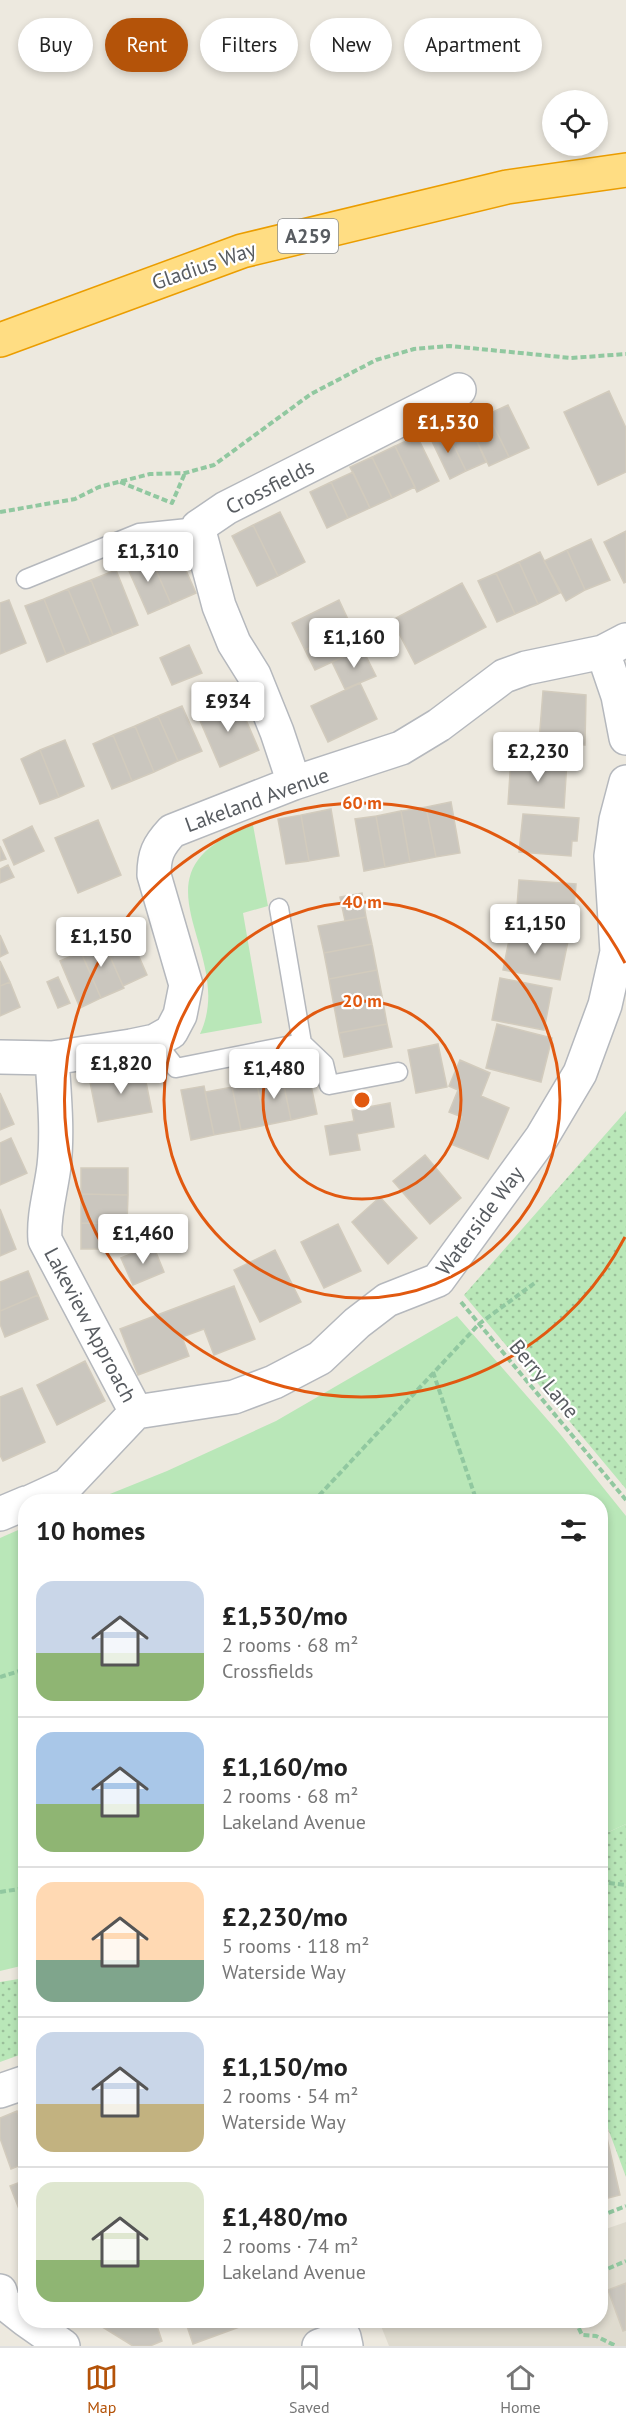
<!DOCTYPE html>
<html lang="en">
<head>
<meta charset="utf-8">
<style>
  body { margin:0; font-family:"PT Sans",sans-serif; background:#f6f6f6; color:#222; height:100vh; display:flex; flex-direction:column; font-size:22px; white-space:nowrap }
  * { box-sizing:border-box; margin:0 }
  p { font-size:20px; color:#767676 }
  .icon { flex:none; width:33px; height:33px; fill:none; stroke:currentColor; stroke-width:2; stroke-linecap:round; stroke-linejoin:round }
  .map { position:relative; flex:1; overflow:hidden }
  .drawer { position:absolute; left:18px; top:1494px; width:590px; height:834px; display:flex; flex-direction:column; background:#fff; border-radius:24px; box-shadow:0 3px 9px #0003 }
  .drawer>* { flex:none }
  .guide { position:absolute; left:18px; top:18px; width:591px; height:54px; display:flex; gap:12px }
  .buttons { position:absolute; left:542px; top:90px; display:grid; gap:12px }
  .buttons a { display:grid; place-items:center; width:66px; height:66px; border-radius:50%; background:#fff; box-shadow:0 3px 9px #0003; font-size:30px }
  .price { position:absolute; translate:-50% -51px; padding:0 14px; border-radius:6px; background:#fff; color:#222; font-size:20px; line-height:39px; filter:drop-shadow(0 2px 3px #0008) }
  .price::after { content:''; position:absolute; left:50%; top:36px; width:18px; height:14px; margin-left:-9px; background:inherit; clip-path:polygon(0 0,100% 0,50% 100%) }
  .price.current { background:#b45309; color:#fff }
  ul { padding:0; list-style:none }
  li { display:flex; align-items:center; gap:18px; height:150px; padding:0 18px }
  li+li { border-top:2px solid #e0e0e0 }
  li span { display:grid; place-items:center; flex:none; width:168px; height:120px; border-radius:18px; color:#555 }
  li>.icon { margin-inline-start:auto }
  span .icon { width:72px; height:72px; fill:#fffc; stroke-width:1 }
  li b { font-size:26px }
  h2 { display:flex; justify-content:space-between; align-items:center; height:72px; padding:0 18px; font-size:26px }
  .pill { padding:0 21px; border-radius:27px; background:#fff; box-shadow:0 3px 9px #0003; font-size:21px; line-height:54px }
  .pill.current { background:#b45309; color:#fff }
  .menu { display:flex; justify-content:space-around; align-items:center; height:84px; border-top:2px solid #e0e0e0; background:#fff; font-size:16px; color:#767676 }
  .menu a { display:grid; justify-items:center; gap:3px }
  .menu .current { color:#b45309 }
  .map>svg:first-child { display:block }
</style>
</head>
<body>
<div class="map">
<svg width="626" height="2346" viewBox="0 0 626 2346">
  <defs>
    <pattern id="park-dots" width="8" height="8" patternUnits="userSpaceOnUse" patternTransform="scale(1.5)"><rect width="8" height="8" fill="#b9e7b8"/><path d="M2 2h.1M6 6h.1" fill="none" stroke="#99be99" stroke-width="1.8" stroke-linecap="round"/></pattern>
  </defs>
  <rect width="100%" height="100%" fill="#ede9df"/>
  <path fill="#dfdbcf" d="M626 2222V2346H389L379 2321 600 2320V2231Z"/>
  <path fill="#b9e7b8" d="M253 825 268 906 243 913 262 1023 200 1034C239 950 120 873 253 825Z
    M457 1316 560 1434 626 1516V1824L600 1836V1502H90L167 1471 276 1421Z
    M25 1527V1965L0 1971V1538Z"/>
  <path fill="url(#park-dots)" d="M626 1111V1489L464 1295Z
    M626 1824V2177L600 2107V1836Z
    M25 1978V2053L0 2062V1982Z"/>
  <path fill="#cac6be" stroke="#d2cbbd" stroke-width="1.5" d="M609 391 626 428V472L598 485 564 412Z
    M508 405 529 448 509 457 488 414Z
    M488 414 509 457 489 466 468 423Z
    M467 419 486 462 466 471 446 429Z
    M446 429 466 471 450 479 430 437Z
    M417 436 439 481 417 492 395 446Z
    M395 446 415 487 392 498 372 457Z
    M372 457 392 498 370 508 350 467Z
    M353 472 370 508 348 518 331 482Z
    M331 482 348 518 327 528 310 492Z
    M280 512 305 562 278 576 253 525Z
    M253 525 278 576 257 586 232 536Z
    M626 531V582L624 583 604 542Z
    M591 539 610 580 585 590 567 550Z
    M173 541 196 593 171 604 148 552Z
    M567 550 585 590 566 601 544 561Z
    M148 552 171 604 148 614 125 562Z
    M540 552 560 593 538 604 519 562Z
    M519 562 538 604 515 614 496 573Z
    M116 570 138 625 113 635 91 580Z
    M496 573 515 614 497 622 478 581Z
    M91 580 113 635 91 644 68 589Z
    M462 583 486 627 415 664 392 620Z
    M68 589 91 644 66 654 44 599Z
    M44 599 66 654 47 662 25 606Z
    M9 600 26 643 0 654V603Z
    M339 600 352 628 305 650 292 623Z
    M352 628 362 648 315 670 305 650Z
    M189 645 202 673 172 685 160 658Z
    M362 648 376 676 345 689 332 662Z
    M360 683 377 719 328 742 311 706Z
    M543 691 586 695 585 745 539 742Z
    M237 699 259 750 220 767 198 716Z
    M182 706 202 751 178 761 158 716Z
    M158 716 178 761 154 772 135 726Z
    M135 726 154 772 132 781 113 735Z
    M113 735 132 781 112 789 93 744Z
    M65 740 84 786 59 797 40 750Z
    M40 750 59 797 40 804 21 759Z
    M511 758 567 761 564 808 508 804Z
    M451 802 460 853 436 857 426 807Z
    M426 807 436 857 410 862 401 811Z
    M331 809 339 856 309 861 301 815Z
    M401 811 410 862 385 867 376 816Z
    M523 814 579 818 577 841H572L571 856 519 852Z
    M301 815 309 861 286 864 278 819Z
    M376 816 385 867 364 871 355 819Z
    M98 820 121 875 78 893 55 838Z
    M32 826 44 851 14 865 3 840Z
    M0 846 6 859 0 861Z
    M8 865 14 877 0 883V869Z
    M519 880 576 884 573 924 516 920Z
    M362 893 366 917 345 921 340 897Z
    M366 917 372 944 324 953 318 926Z
    M126 927 147 975 123 986 102 938Z
    M511 930 568 941 560 980 503 970Z
    M0 935 8 953 0 957Z
    M102 938 124 988 101 998 79 948Z
    M372 944 377 970 329 979 324 953Z
    M81 952 101 998 80 1008 60 961Z
    M0 961 10 982 0 986Z
    M377 970 382 996 334 1006 329 979Z
    M58 977 70 1003 58 1008 47 982Z
    M500 978 552 988 544 1030 492 1020Z
    M10 982 20 1007 0 1016V986Z
    M382 996 387 1024 339 1033 334 1006Z
    M387 1024 392 1047 344 1057 339 1033Z
    M497 1024 552 1038 541 1082 486 1068Z
    M438 1044 447 1087 416 1093 408 1050Z
    M460 1060 490 1073 481 1096 509 1108 488 1159 451 1144 462 1117 449 1112 458 1090 449 1086Z
    M143 1067 152 1112 98 1122 89 1077Z
    M308 1071 317 1114 291 1120 282 1076Z
    M282 1076 291 1120 266 1125 256 1081Z
    M256 1081 266 1125 241 1130 232 1087Z
    M204 1086 214 1135 191 1140 181 1090Z
    M232 1087 241 1130 214 1135 205 1092Z
    M0 1093 14 1124 0 1130Z
    M390 1103 394 1127 357 1134 360 1150 330 1155 325 1126 354 1121 352 1110Z
    M11 1138 27 1173 0 1185V1143Z
    M425 1155 461 1198 430 1224 393 1181Z
    M81 1168H128V1195L81 1194Z
    M81 1194 128 1195 127 1224 81 1223Z
    M380 1197 417 1238 388 1264 352 1222Z
    M0 1209 16 1249 0 1256Z
    M81 1223 127 1224V1249H81Z
    M338 1224 361 1271 324 1288 301 1242Z
    M153 1245 164 1272 133 1285 121 1258Z
    M275 1250 301 1302 260 1322 234 1270Z
    M28 1271 38 1295 0 1311V1282Z
    M234 1286 255 1339 214 1355 204 1329 182 1337 189 1356 138 1375 120 1329Z
    M38 1295 48 1319 5 1337 0 1324V1311Z
    M85 1361 105 1401 57 1425 37 1385Z
    M22 1388 45 1442 3 1461 0 1455V1397Z
    M17 2111 26 2135V2163L11 2169 0 2138V2118Z
    M600 2112 608 2131 600 2134Z
    M607 2138 620 2195 600 2200V2140Z
    M26 2180V2227L10 2186Z
    M626 2283V2330L623 2331 608 2290Z
    M91 2320H155L162 2341 150 2346H133Z
    M185 2320H240L242 2326 193 2344Z"/>
  <g fill="none" stroke-linecap="round" stroke-linejoin="round">
    <g stroke="#b5b8bd" stroke-width="21">
      <path id="lane" d="M26 579 139 533 198 527
        M155 1041 176 1068 302 1043 279 908
        M302 1043 324 1064 329 1085 398 1072"/>
    </g>
    <g stroke="#b5b8bd" stroke-width="36">
      <path id="street" d="M603 652 618 696 626 738
        M294 783 277 732 254 675 234 643 219 606 198 527 226 508 459 390
        M0 1057 52 1058 131 1046 155 1041 171 1032 180 1015 186 985 154 875C154 855 158 846 172 831L294 783 401 748 439 725 504 676 526 668 603 652 626 640
        M52 1058C54 1093 58 1131 54 1166 51 1191 43 1215 45 1240L136 1412
        M30 1502 67 1485 136 1412 234 1397 274 1382 320 1358 357 1323 387 1300 438 1280 542 1137 580 1073 605 1005 617 952 611 856 616 820 626 782
        M0 1514 26 1503
        M0 2091 26 2082
        M0 2291 3 2302 26 2320
        M26 2320 63 2346
        M319 2346 344 2337 346 2346"/>
    </g>
    <g stroke="#eb9d00" stroke-width="36">
      <path id="highway" d="M0 340 242 251 507 187 626 170"/>
    </g>
    <path stroke="#91c8a0" stroke-width="4" stroke-dasharray="6 3" stroke-linecap="butt" d="M120 482 172 503 185 473
      M0 512 75 499 99 487 150 474 185 473 214 465 311 394 376 360 414 349 450 346 571 358 626 354
      M461 1302 626 1500
      M433 1372 477 1502
      M313 1502 479 1324 536 1282
      M0 1677 26 1669
      M600 1882 626 1885
      M0 1892 26 1888
      M600 2216 626 2206
      M600 2272 626 2261
      M575 2320 582 2335 596 2336 616 2346"/>
    <use href="#lane" stroke="#fff" stroke-width="18"/>
    <use href="#street" stroke="#fff" stroke-width="33"/>
    <use href="#highway" stroke="#ffdd83" stroke-width="33"/>
  </g>
  <g fill="none" stroke="#e15910" stroke-width="3">
    <circle cx="362" cy="1100" r="99"/>
    <circle cx="362" cy="1100" r="198"/>
    <path d="M625 1237A297 297 0 1 1 625 963"/>
  </g>
  <g text-anchor="middle" stroke-width="4.5" stroke-linejoin="round" paint-order="stroke">
    <rect fill="#fff" stroke="#8a8d90" stroke-width="1.5" x="278" y="219" width="60" height="34" rx="4.5"/>
    <g font-size="20" font-weight="bold" fill="#585c61">
      <text x="308" y="243">A259</text>
    </g>
    <g font-size="21" fill="#585c61" stroke="#fff">
      <text transform="translate(204 266) rotate(-19)" y="7">Gladius Way</text>
      <text transform="translate(270 487) rotate(-27)" y="7">Crossfields</text>
      <text transform="translate(257 800) rotate(-20)" y="7">Lakeland Avenue</text>
      <text transform="translate(480 1221) rotate(-53)" y="7">Waterside Way</text>
      <text transform="translate(90 1325) rotate(62)" y="7">Lakeview Approach</text>
      <text transform="translate(544 1379) rotate(50)" y="7">Berry Lane</text>
    </g>
  </g>
  <circle cx="362" cy="1100" r="9" fill="#e15910" stroke="#fff" stroke-width="3"/>
  <g font-size="18" text-anchor="middle" font-weight="bold" fill="#e15910" stroke="#fff" stroke-width="4.5" stroke-linejoin="round" paint-order="stroke">
    <text x="362" y="809">60 m</text>
    <text x="362" y="908">40 m</text>
    <text x="362" y="1007">20 m</text>
  </g>
</svg>
<div class="buttons">
<a><svg class="icon" aria-label="locate" viewBox="0 0 24 24"><circle cx="12" cy="12" r="6"/><path d="M12 2v4M12 18v4M2 12h4M18 12h4"/></svg></a>
</div>
<b class="price current" style="left:448px;top:454px">£1,530</b>
<b class="price" style="left:148px;top:583px">£1,310</b>
<b class="price" style="left:354px;top:669px">£1,160</b>
<b class="price" style="left:228px;top:733px">£934</b>
<b class="price" style="left:538px;top:783px">£2,230</b>
<b class="price" style="left:535px;top:955px">£1,150</b>
<b class="price" style="left:101px;top:968px">£1,150</b>
<b class="price" style="left:121px;top:1095px">£1,820</b>
<b class="price" style="left:274px;top:1100px">£1,480</b>
<b class="price" style="left:143px;top:1265px">£1,460</b>
<div class="guide">
<a class="pill">Buy</a>
<a class="pill current">Rent</a>
<a class="pill">Filters</a>
<a class="pill">New</a>
<a class="pill">Apartment</a>
</div>
<section class="drawer">
<h2>10 homes<svg class="icon" aria-label="filters" viewBox="0 0 24 24"><path d="M4 7h16M4 17h16"/><circle cx="9" cy="7" r="2"/><circle cx="15" cy="17" r="2"/></svg></h2>
<ul>
<li><span style="background:linear-gradient(#c9d6e8 60%,#8fb573 0)"><svg class="icon" aria-label="home" viewBox="0 0 24 24"><path d="M3 11l9-7 9 7M6 9v11h12V9"/></svg></span><div><b>£1,530/mo</b><p>2 rooms · 68 m²</p><p>Crossfields</p></div></li>
<li><span style="background:linear-gradient(#a9c7e8 60%,#8fb573 0)"><svg class="icon" aria-label="home" viewBox="0 0 24 24"><path d="M3 11l9-7 9 7M6 9v11h12V9"/></svg></span><div><b>£1,160/mo</b><p>2 rooms · 68 m²</p><p>Lakeland Avenue</p></div></li>
<li><span style="background:linear-gradient(#ffd9b3 65%,#7fa58c 0)"><svg class="icon" aria-label="home" viewBox="0 0 24 24"><path d="M3 11l9-7 9 7M6 9v11h12V9"/></svg></span><div><b>£2,230/mo</b><p>5 rooms · 118 m²</p><p>Waterside Way</p></div></li>
<li><span style="background:linear-gradient(#c9d6e8 60%,#c2b280 0)"><svg class="icon" aria-label="home" viewBox="0 0 24 24"><path d="M3 11l9-7 9 7M6 9v11h12V9"/></svg></span><div><b>£1,150/mo</b><p>2 rooms · 54 m²</p><p>Waterside Way</p></div></li>
<li><span style="background:linear-gradient(#dfe7d0 65%,#8fb573 0)"><svg class="icon" aria-label="home" viewBox="0 0 24 24"><path d="M3 11l9-7 9 7M6 9v11h12V9"/></svg></span><div><b>£1,480/mo</b><p>2 rooms · 74 m²</p><p>Lakeland Avenue</p></div></li>
</ul>
</section>
</div>
<nav class="menu">
<a class="current"><svg class="icon" aria-label="map" viewBox="0 0 24 24"><path d="M3 6l6-2 6 2 6-2v14l-6 2-6-2-6 2zM9 4v14M15 6v14"/></svg>Map</a>
<a><svg class="icon" aria-label="saved" viewBox="0 0 24 24"><path d="M7 4h10v16l-5-4-5 4z"/></svg>Saved</a>
<a><svg class="icon" aria-label="home" viewBox="0 0 24 24"><path d="M3 11l9-7 9 7M6 9v11h12V9"/></svg>Home</a>
</nav>
</body>
</html>
